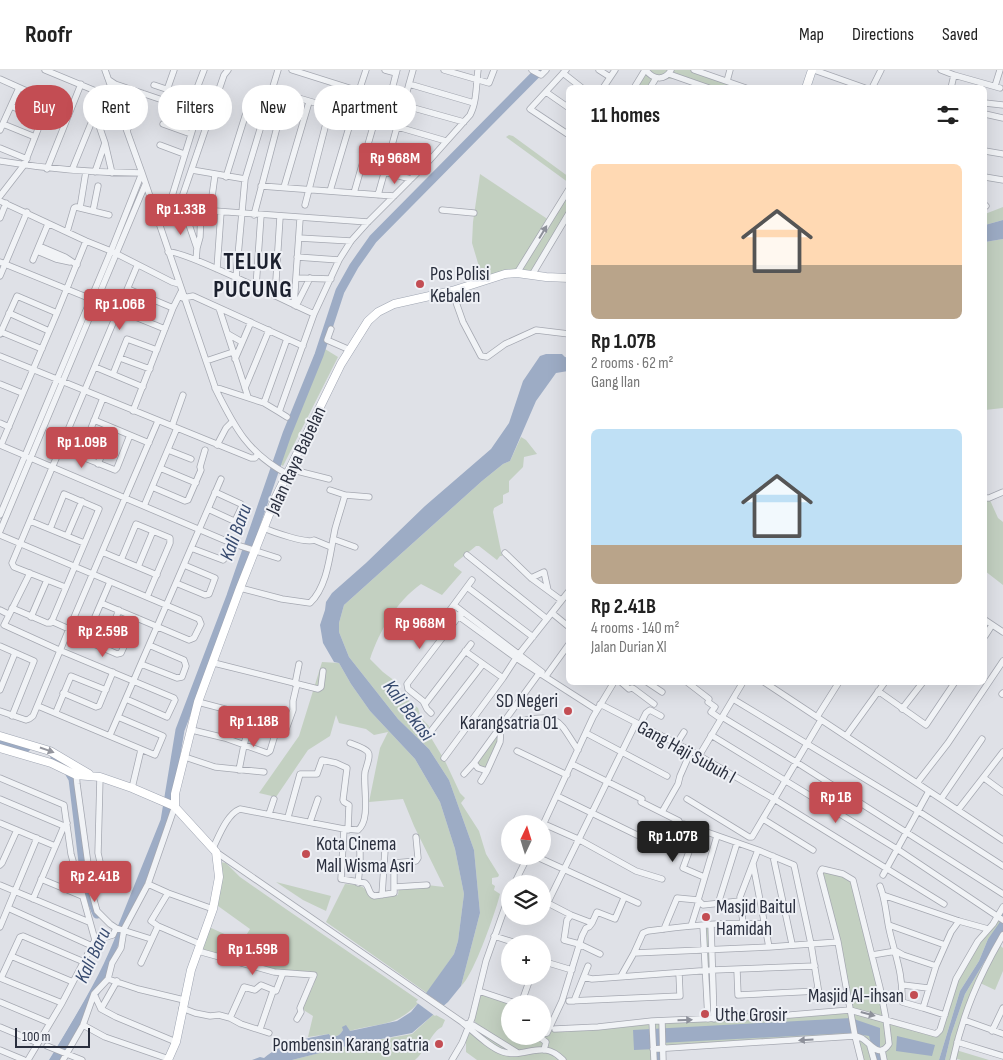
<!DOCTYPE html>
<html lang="en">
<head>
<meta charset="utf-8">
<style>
  body { margin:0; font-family:"Sofia Sans Condensed",sans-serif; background:#f2f2f2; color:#222; height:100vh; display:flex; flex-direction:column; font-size:19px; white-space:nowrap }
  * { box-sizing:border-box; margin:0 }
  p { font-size:16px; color:#767676 }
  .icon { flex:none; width:28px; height:28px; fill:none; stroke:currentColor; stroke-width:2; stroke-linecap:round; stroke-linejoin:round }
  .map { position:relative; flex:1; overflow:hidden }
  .sheet { position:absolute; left:566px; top:15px; width:421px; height:600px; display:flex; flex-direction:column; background:#fff; border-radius:8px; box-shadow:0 5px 20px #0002 }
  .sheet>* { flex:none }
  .banner { position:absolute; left:15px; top:15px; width:475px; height:45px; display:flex; gap:10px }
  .needle { width:32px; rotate:4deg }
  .fabs { position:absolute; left:501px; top:745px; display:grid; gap:10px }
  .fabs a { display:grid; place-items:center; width:50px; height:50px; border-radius:50%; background:#fff; box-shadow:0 5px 20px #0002; font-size:25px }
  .scale { position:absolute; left:15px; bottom:12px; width:75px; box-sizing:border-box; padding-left:5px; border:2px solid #292e3d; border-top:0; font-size:14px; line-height:18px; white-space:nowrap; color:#292e3d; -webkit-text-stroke:4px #eef0f5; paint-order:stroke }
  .price { position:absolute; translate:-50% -42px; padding:0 11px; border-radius:5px; background:#c34d53; color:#fff; font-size:16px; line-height:32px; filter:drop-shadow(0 1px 2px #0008) }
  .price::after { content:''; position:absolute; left:50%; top:30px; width:15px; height:11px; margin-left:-8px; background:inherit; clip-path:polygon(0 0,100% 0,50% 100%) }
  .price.on { background:#222; color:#fff }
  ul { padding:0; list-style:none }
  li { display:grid; align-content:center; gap:10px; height:265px; padding:0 25px }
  li span { display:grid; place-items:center; height:155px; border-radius:8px; color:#555 }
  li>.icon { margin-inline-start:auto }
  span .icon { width:90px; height:90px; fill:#fffc; stroke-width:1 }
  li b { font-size:21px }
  h2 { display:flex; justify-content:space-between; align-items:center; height:60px; padding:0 25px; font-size:21px }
  .tag { padding:0 18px; border-radius:22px; background:#fff; box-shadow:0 5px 20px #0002; font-size:18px; line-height:45px }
  .tag.on { background:#c34d53; color:#fff }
  header { display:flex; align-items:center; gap:30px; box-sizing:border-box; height:70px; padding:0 25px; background:#fff; border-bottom:1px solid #e0e0e0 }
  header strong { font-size:24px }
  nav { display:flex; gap:28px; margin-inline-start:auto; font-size:18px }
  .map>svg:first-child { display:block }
</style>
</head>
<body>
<header>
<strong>Roofr</strong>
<nav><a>Map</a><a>Directions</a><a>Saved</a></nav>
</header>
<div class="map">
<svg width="1003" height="990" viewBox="0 0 1003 990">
  <rect width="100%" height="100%" fill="#dfe1e7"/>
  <path fill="#c3d0c1" d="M645 0H694L746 17C734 17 721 19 710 17 687 14 668 0 650 17L634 18Z
    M509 65 513 66 569 107V113L506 67Z
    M480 104 549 150 569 119V143L532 205 517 203 483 210 472 173 473 152Z
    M1003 137V150L985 155V144Z
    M1003 169V338L985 340V172Z
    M325 279 338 287 283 396 279 394Z
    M521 367 526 370 537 384 524 387 523 397 509 411V422L503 425V433L494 438 493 442 502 486H500L497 490 479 476H476L454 494V496L462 502 442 525 421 514C396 532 380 560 370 589L383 602 396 612 400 621 408 630 418 638 421 648 429 656 428 660 430 666 445 691 460 723 465 728 461 733 479 761 486 784 499 805 498 807 492 808V814L495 816 494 820 500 824C496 841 473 907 461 916L480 843 474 780 449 710 429 679 398 649 349 587 339 562V553L344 535 482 411 503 394 510 391Z
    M985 428H989L998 448 1003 452V515L985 501Z
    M322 592 339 593 351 614 370 641 415 689 440 732 455 779 464 824 458 871 454 884 427 923 326 852 345 814C360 815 364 814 371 828L377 829 398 825 399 816 427 815 444 817 414 756 403 729 369 732 380 678 388 662 374 665 366 659 339 653 336 645 330 666 308 680 276 727 259 723 299 666Z
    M501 656 500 672 487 701 475 696Z
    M220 792 226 793 240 807 283 837 420 931C396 958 381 952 350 961L343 960C340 965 337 967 331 967L329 964 308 967 313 946 302 939 314 914 315 905 276 901 245 892 246 880 224 875 221 885 201 880 209 857 242 872 250 859 218 836 215 837Z
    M821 800 853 810 886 949 936 964 956 909 1003 837V850L988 869 979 891 960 921 939 990H861L855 966 663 978V990H477L466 982V969L472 960 480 958 472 948 479 921 510 934V966H542L551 957 707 949 703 856 711 855 714 949 850 940Z
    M276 812 331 826 326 841 303 830Z
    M1003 861V865L998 874 1003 878V901L995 920 978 912 956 980 989 990H961L954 988 953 990H945L951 965 965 924Z
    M434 944 445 950 442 957C432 961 425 982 415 990H292L354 974 412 964Z"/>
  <path fill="#9dacc5" d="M1003 150V169L985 172V155Z
    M546 284H562L565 287 569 288V303L568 301 556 303 536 331 510 391 503 394 482 411 344 535 339 553V562L349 587 398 649 429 679 449 710 474 780 480 843 461 916 448 932 412 963 355 974 292 990H252L260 987 264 988C282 973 307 968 329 964L331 967C337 967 340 965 343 960L342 957 346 955 350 961 397 951 411 942 424 926 454 884 458 871 464 824 455 779 440 732 415 689 370 641 351 614 339 593 334 592 323 573 320 555 325 540 326 532 332 523 366 493 425 436 491 379 509 353 523 311 540 286Z
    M1003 837V861L965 924 951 965 945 990H939L960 921 979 891 988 869 1002 849 998 846Z
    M118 860 123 861 112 893 54 990H49C75 947 101 906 118 860Z
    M851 948 880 958V980L883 990H875L869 966 850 963 660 973 661 990H655V979L634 980 633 960Z
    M897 966 935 975 932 986 896 981Z"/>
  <path fill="#dfe1e7" d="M424 922 446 937 435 946 416 932Z"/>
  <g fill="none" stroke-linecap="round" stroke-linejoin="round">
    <path stroke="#9dacc5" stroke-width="9" d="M0 670 26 678
      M55 687 63 692 73 709 86 817 97 844
      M120 863 165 751 180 660 231 526 287 364 319 285 340 221 354 196 373 169 540 0
      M55 990 107 902 111 890"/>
    <g stroke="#a5a8b1" stroke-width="7">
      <path id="minor" d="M45 0 115 29
        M105 0 142 103 216 320C235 358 248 383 287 404
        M292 0 403 35 464 52
        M385 0 396 3
        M444 0 489 13 494 0
        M532 0 541 5 546 0
        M566 0 530 39 569 65
        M599 0 610 7
        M646 0C653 10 665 11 671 0
        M694 0 746 18
        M814 0 865 18
        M941 0 954 5 1000 18
        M563 3 582 18
        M669 4 709 18
        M0 9 49 31 24 95 0 126
        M109 10 115 14 198 42 168 139
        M727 11 730 0
        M409 14 474 33
        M154 15 178 23
        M995 16 1000 0
        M603 18 615 0
        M634 18 645 0
        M650 18 656 8
        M872 18 881 0
        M951 18 954 5
        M167 20 174 0
        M271 20 446 71
        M359 21 366 0
        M546 22 569 38
        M194 26 204 0
        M389 31 397 0
        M985 33 1003 35
        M11 36 42 49
        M247 38 264 42
        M95 44 105 73 112 103
        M985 44 1003 48
        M3 54 35 67
        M163 54 191 64
        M172 57 179 36
        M0 60 19 18
        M127 61 142 23
        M160 75 184 84
        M0 78 27 89
        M391 79 428 92
        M985 81 1003 84
        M0 91C47 99 94 103 142 103L111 181 0 445
        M47 99 81 14
        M72 100 103 24
        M192 100 245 109
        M95 102 105 73
        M384 102 411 109
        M226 107 252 24
        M985 107 1003 110
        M261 116 394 126
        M284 117 309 32
        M330 121 353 44
        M354 123 375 50
        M378 125 413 0
        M0 131 86 171 111 181 172 212 179 214
        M305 135 330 38
        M985 135 986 136
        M80 138 86 101
        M153 139 201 140 368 152
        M178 139 224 5 228 0
        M184 140 197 178 196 190
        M442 140 474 143
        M93 141 98 116
        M210 141 215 105
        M254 145 281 42 266 37
        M0 148 6 133
        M67 162 74 138 76 137 109 145
        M299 168 351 171
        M39 176 65 187 77 195
        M197 178 200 167 201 140
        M37 181 56 189 70 192
        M168 182C182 179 293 235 314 244
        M297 187 339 190
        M33 190 48 154
        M0 192 165 259
        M217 199 221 142
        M517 203 569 119
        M532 205 569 143
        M0 206 27 142
        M236 208 245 109 278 0
        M296 208 331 209
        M256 217 261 145
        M128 219 173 238
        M452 221 463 252 481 286 487 287 505 274 536 260 569 264
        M275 226 280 147
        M183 228 193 226 303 276
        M294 235 300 149
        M296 236 310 208
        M219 238 248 327
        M9 243 49 261
        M331 259 327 270 350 280
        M1 262 42 279
        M0 264 17 226 57 243
        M228 264 242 272
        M0 286 251 388H255L258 384
        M120 288 150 299
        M235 289 251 252
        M206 291 233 282
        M95 297 143 317
        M113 304 127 269 157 280
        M0 314 22 323
        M215 318 221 319 264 333 279 342 314 244 339 190 351 171 368 152 428 92 470 45C477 32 476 15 478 0
        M245 318 269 260
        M103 328 80 386 115 400 117 398 130 365
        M264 333 287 269
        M133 341 173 238 181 222
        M279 342 287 347
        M94 350 149 373
        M0 353 9 357
        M172 356 183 325
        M0 375 231 473 278 488
        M1 375 57 243 86 171
        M217 375 226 358 232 352
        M168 380 191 389
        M98 394 113 358
        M160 398 196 413
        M289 399 329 409
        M152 417 185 431 188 430 201 400 200 397 205 380
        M330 420 345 425 369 427
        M985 428H989L1003 422
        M144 436 177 358
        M208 439 234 451 236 449 242 436 241 434 215 422
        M30 451 84 473
        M264 458C273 462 307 474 314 470L331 477
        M0 461 145 115
        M0 465 199 549 201 554 194 568 189 570 101 533
        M67 466 82 431
        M333 469 355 477
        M191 478 223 490 226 487 231 473
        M102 482 157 505
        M505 483 531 508 561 530
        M467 485 547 549
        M121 490 136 454 170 468V473L147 527
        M138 497 153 461
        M30 503 4 555 59 580 174 628 175 630 167 647 126 629
        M531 508 544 502 548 520
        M472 510 450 540 516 588 597 640
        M110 512 86 568 87 571 117 584 121 583 137 548
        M176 513 205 525 209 524 215 508 184 495
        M65 517 14 497 12 493 137 196
        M467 517 533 567
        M240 518 282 529 310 533C328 516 330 483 335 459 338 448 342 436 345 425
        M454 535 542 602
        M12 538 47 553H51L99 439 64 424 50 459
        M0 540 8 544
        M552 543 569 557
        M31 547 47 510
        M985 550 1003 562
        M51 551 69 559
        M985 566 992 555
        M0 576 34 591 12 646
        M104 577 119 540
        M465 581 503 608
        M214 593 318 619 321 617 323 601
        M141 594 177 608 182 607 186 596 184 590 149 575
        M546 606 569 574
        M621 612 629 619 632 618 634 619 654 634
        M647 612 662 622
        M687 612 709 629 708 632 715 637 711 642 721 649
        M764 612 1003 770
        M295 614 299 594
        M0 620 15 583
        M878 621 926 655 955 612
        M63 623 96 637 99 636 113 602
        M1002 624 1003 623
        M733 629 918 741 1003 796
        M198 632 236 642 237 645 267 659
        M425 634 471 574
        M600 634 691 681 774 729 944 834
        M38 636 155 685 163 666 118 647
        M902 639 923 612
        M0 641 26 650 29 649 33 646 69 559 158 351
        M56 642 71 606 106 620
        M431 643 427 639 423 631 408 619 407 614 462 542
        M722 647 796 692 1003 824
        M817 647 839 612
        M526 650C561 643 560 654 578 680
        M640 655 646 643 650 640 661 646
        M192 660 225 668 267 683 270 681 274 668
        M285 662 293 640V631L297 614
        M586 663 667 706
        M110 665 221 409
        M428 665 483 594
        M711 665 897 779 1003 850
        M846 666 885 612
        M677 673 684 662
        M517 681 567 705
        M699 686 743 612
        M185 687 215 697 264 702
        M444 688 503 608 516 588 569 521
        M474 693 478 698 487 701 500 672 501 657
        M572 694 642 729 641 732 679 751 680 754 671 782
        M239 700 244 675 250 652
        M76 702 77 714 92 823 97 841 110 854 116 858
        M464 704 474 693 540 602
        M100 707 98 783 102 801V809
        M0 708 64 735 71 784 95 870 62 933 28 990
        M984 708 1003 722
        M481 711 487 701
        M917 713 948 673 1003 591
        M132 718 141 680
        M557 726 637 765 642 767 649 765
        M0 729 64 756
        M687 729 749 767H752L821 650
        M941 729 982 669
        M958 740 1003 682
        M662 742 678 714 680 706 691 681
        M269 744 274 729
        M288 747 300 704H317L322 690 336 693 347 698 343 730 344 732 349 735 348 760
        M763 749 813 780
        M310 752 318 729
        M0 753 55 776
        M544 754 578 769 636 801 662 809
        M684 754 758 780 794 795 811 874 820 930
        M542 757 593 647 614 612
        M346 759 358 760C371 750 363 717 365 702 366 697 371 686 368 682 365 678 355 675 350 673
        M697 760 683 798 704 807
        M213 778C219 766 227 744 240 739L344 759 341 809 365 813C370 817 368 824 374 826L394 823V793L416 791 418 788 416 767
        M216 782 462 952C473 961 490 978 503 982 526 989 542 968 563 990
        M535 786 638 833
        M773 786 792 874
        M753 794 769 877
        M0 795 2 793 17 760
        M822 799 843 804 853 810 880 918 886 949 889 974C879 989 871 974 863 969 862 968 856 966 855 966L838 872 820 803Z
        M883 805 929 721
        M41 809 82 826
        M358 813 360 795V777
        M148 814 168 823 213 839
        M514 814 528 786
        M0 815 89 852
        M880 816C886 831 886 847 890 863 896 888 903 904 902 932L923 938
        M395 817 427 815
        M168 823 151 851 158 856 200 874
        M382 825 385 780
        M883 825 959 851 988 859
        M33 829 64 756 67 753
        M542 830 571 845 592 853 597 842 615 849 624 828
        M698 830 703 835 740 831
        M548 832 636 653
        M718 834 737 773
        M8 838 92 876
        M571 845 567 850 564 870 579 874 600 884
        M743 853 740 827 758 780
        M711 855 714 949
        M889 855 945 875
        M691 856 698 834V830L717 766
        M703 856 708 949
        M0 857 37 768
        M664 859 677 828 698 830
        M494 866 519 874
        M95 870 113 865 116 858 151 869
        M198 881 274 902 314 905 300 938 301 942 297 949
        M634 883 769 877 838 872
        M872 885 896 881 903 885 936 896 951 862 959 851
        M11 886 73 912
        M542 891 572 900
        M141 893 158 856
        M936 896 923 938 945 945
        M737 900 738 925 818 921
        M621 906 634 883 643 863 648 861C685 856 728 851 765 854
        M584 907 592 909 713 900 815 896
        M0 908 62 933
        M1 908 20 867 23 866 84 892
        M108 909 138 919 184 930
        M903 915 928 918
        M479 921 518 934
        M94 924 101 939 116 947 176 972
        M569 931 680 926 679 903
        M574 931 588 896
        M0 932 50 953
        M521 934 531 906
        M182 938 195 943 210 946 219 945 230 948 241 954 269 963
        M101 939 117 911
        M230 948 244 917 255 920 261 915 276 921 283 903
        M964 950 1003 964
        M652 951 654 990
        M662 951 663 990
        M466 954 469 953 473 955 518 983
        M83 955 105 967 169 989
        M0 957 38 973
        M260 959 273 921
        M555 959 598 957 652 951 790 945 850 940 936 964 940 960 956 909 978 871 993 854 1003 837
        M992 961 1003 938
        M542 964 547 963 562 931 582 866 586 858 589 857 592 853
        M538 966 546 972 544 980
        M957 972 1003 986
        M47 976 82 990
        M870 976 874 990
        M653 979 855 966 861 990
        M0 980 24 990
        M882 980 884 990
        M63 990 83 955 94 924 108 909 112 893 121 878 124 859 148 814 175 736
        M452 990 462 973 472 948 486 891 510 823
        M953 990C963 943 979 906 1003 865"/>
    </g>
    <g stroke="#9fa5b2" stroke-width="9">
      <path id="major" d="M806 18 812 0
        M0 666 50 681 89 704
        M0 678 51 693 76 705 100 707 132 718 174 736 216 782 219 807 213 839 191 900 176 972 168 990
        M175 736V724L198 632 240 518 276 427 341 294 368 251 378 242 394 234 452 221 505 204 517 203 546 207 569 208"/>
    </g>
    <use href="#minor" stroke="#f1f3f6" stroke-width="5.5"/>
    <use href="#major" stroke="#fff" stroke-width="8"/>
  </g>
  <defs><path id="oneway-solid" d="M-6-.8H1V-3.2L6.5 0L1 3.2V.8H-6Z" transform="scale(1.25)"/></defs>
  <g fill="#8d909a">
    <use href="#oneway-solid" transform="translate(543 162) rotate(-59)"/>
    <use href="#oneway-solid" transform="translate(868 944) rotate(15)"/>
    <use href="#oneway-solid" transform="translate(685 950) rotate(-2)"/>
    <use href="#oneway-solid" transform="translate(806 970) rotate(176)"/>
  </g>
  <use fill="#94969e" href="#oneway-solid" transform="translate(47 680) rotate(19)"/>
  <g fill="#c34d53" stroke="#eef0f5" stroke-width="2">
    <circle cx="420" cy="214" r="5"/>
    <circle cx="568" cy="641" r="5"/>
    <circle cx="306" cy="784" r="5"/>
    <circle cx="706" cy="847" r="5"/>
    <circle cx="914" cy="925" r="5"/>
    <circle cx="705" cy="944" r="5"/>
    <circle cx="439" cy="974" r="5"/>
  </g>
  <g text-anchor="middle" stroke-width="4" stroke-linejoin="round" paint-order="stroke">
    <g font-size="19" fill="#292e3d" stroke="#eef0f5" text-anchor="start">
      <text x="430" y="210">Pos Polisi<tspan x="430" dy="22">Kebalen</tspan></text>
      <text x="558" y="637" text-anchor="end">SD Negeri<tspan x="558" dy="22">Karangsatria 01</tspan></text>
      <text x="316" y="780">Kota Cinema<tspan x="316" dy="22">Mall Wisma Asri</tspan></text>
      <text x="716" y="843">Masjid Baitul<tspan x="716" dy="22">Hamidah</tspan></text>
      <text x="904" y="932" text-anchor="end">Masjid Al-ihsan</text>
      <text x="715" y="951">Uthe Grosir</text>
      <text x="429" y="981" text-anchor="end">Pombensin Karang satria</text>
    </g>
    <g font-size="19" fill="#292e3d" stroke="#eef0f5">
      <text transform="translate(295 390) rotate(-65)" y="7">Jalan Raya Babelan</text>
      <text transform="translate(687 681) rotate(29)" y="7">Gang Haji Subuh I</text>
    </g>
    <g font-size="20" font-style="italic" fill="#374a6e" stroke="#eef0f5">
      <text transform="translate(235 462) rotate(-70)" y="7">Kali Baru</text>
      <text transform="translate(409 640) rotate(53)" y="7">Kali Bekasi</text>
      <text transform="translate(92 885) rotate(-65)" y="7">Kali Baru</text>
    </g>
    <g font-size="24" font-weight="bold" letter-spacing="1" fill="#1b202e" stroke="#eef0f5">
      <text x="253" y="199">TELUK<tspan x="253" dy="28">PUCUNG</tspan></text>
    </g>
  </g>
</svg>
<div class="fabs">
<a><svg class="needle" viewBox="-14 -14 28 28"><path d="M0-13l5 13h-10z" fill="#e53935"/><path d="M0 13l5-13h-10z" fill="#767676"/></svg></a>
<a><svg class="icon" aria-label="layers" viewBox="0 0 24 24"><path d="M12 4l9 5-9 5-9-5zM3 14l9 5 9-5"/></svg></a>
<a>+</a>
<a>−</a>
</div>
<div class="scale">100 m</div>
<b class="price" style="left:395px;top:115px">Rp 968M</b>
<b class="price" style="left:181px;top:166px">Rp 1.33B</b>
<b class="price" style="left:120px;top:261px">Rp 1.06B</b>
<b class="price" style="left:82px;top:399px">Rp 1.09B</b>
<b class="price" style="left:420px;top:580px">Rp 968M</b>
<b class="price" style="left:103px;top:588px">Rp 2.59B</b>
<b class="price" style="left:254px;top:678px">Rp 1.18B</b>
<b class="price" style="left:836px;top:754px">Rp 1B</b>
<b class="price on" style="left:673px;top:793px">Rp 1.07B</b>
<b class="price" style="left:95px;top:833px">Rp 2.41B</b>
<b class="price" style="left:253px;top:906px">Rp 1.59B</b>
<div class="banner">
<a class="tag on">Buy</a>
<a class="tag">Rent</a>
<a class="tag">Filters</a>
<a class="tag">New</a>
<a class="tag">Apartment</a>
</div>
<section class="sheet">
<h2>11 homes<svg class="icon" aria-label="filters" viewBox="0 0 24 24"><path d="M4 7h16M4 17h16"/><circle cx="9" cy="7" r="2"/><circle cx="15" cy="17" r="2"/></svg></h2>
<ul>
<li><span style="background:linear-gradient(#ffd9b3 65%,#b9a48a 0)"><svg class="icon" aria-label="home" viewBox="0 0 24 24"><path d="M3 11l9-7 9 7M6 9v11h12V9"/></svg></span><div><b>Rp 1.07B</b><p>2 rooms · 62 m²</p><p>Gang Ilan</p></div></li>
<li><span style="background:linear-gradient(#bfe0f5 75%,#b9a48a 0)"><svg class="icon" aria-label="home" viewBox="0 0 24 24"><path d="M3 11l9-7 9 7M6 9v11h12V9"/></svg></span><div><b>Rp 2.41B</b><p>4 rooms · 140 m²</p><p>Jalan Durian XI</p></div></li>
</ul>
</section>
</div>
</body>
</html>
